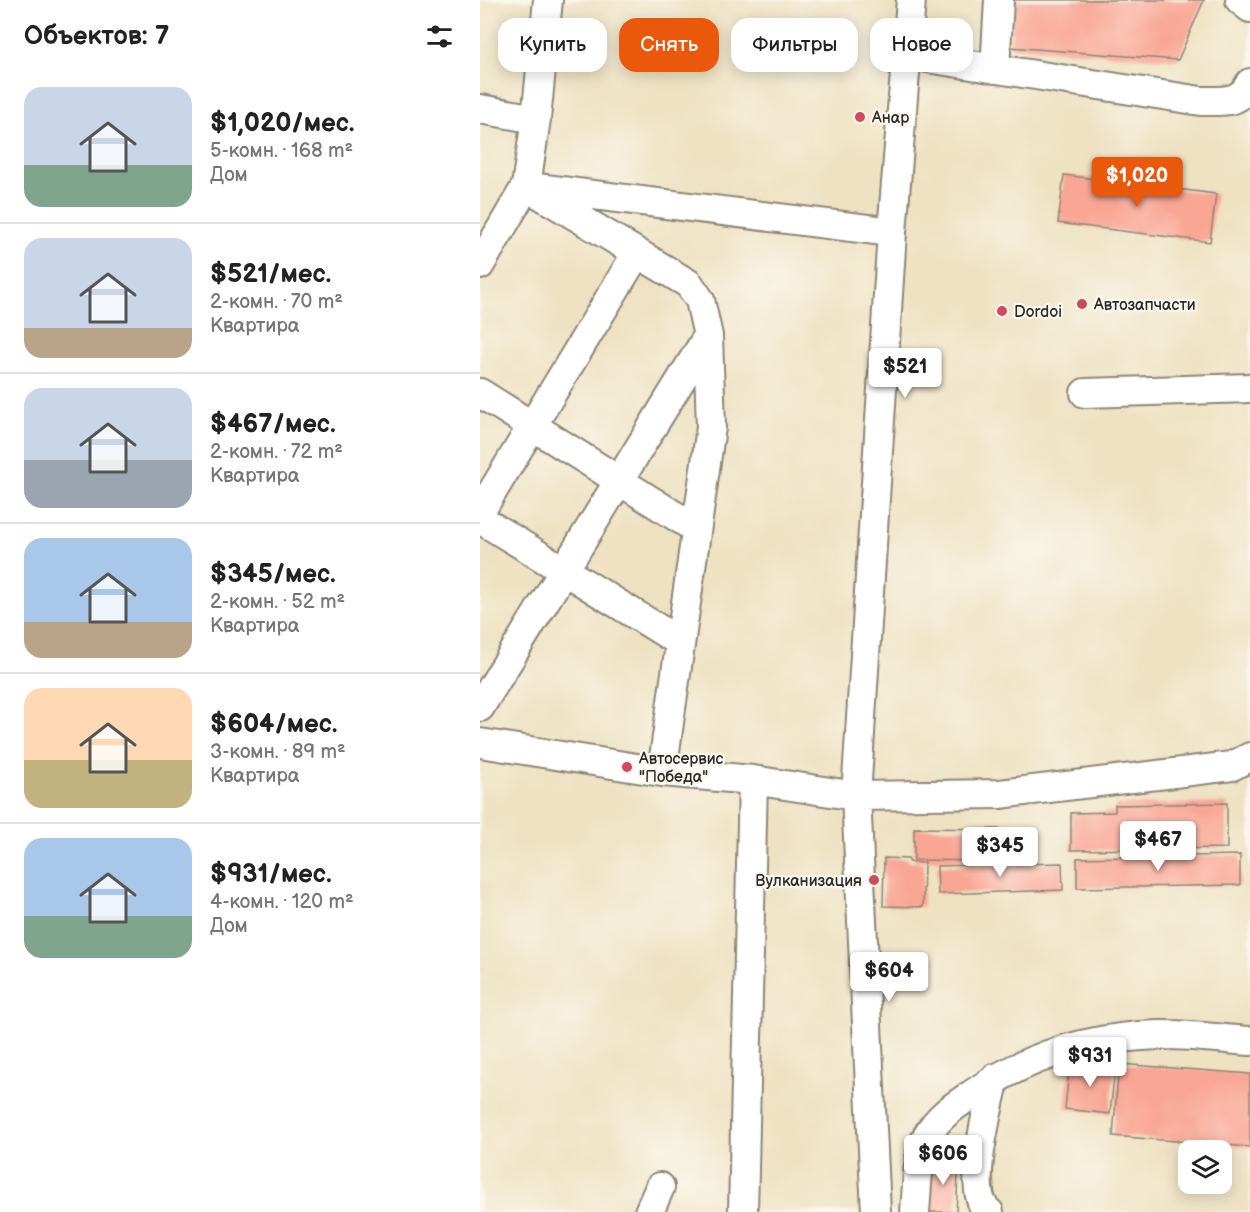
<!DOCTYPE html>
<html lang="ru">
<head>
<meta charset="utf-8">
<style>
  body { margin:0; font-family:"Balsamiq Sans",sans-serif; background:#f6f6f6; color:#222; height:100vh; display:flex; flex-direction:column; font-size:22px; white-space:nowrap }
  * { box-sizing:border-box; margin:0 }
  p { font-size:20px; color:#767676 }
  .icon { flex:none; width:33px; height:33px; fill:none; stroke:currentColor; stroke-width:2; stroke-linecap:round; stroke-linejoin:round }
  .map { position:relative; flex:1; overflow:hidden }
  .side { display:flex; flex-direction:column; background:#fff; width:480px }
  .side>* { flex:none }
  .hud { position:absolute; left:18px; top:18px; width:570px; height:54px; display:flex; gap:12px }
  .buttons { position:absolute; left:698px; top:1140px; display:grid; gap:12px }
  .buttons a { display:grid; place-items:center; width:54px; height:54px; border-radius:12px; background:#fff; box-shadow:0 3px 15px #0003; font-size:30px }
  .price { position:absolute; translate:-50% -51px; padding:0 14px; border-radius:6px; background:#fff; color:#222; font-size:20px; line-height:39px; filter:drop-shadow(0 2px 3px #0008) }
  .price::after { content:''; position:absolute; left:50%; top:36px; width:18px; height:14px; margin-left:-9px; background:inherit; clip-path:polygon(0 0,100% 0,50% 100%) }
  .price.on { background:#ea580c; color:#fff }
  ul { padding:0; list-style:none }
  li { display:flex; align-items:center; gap:18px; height:150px; padding:0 24px }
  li+li { border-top:2px solid #e0e0e0 }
  li span { display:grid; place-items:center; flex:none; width:168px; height:120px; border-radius:18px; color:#555 }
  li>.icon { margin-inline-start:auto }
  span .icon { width:72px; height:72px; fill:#fffc; stroke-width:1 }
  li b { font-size:26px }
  h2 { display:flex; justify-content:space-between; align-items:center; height:72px; padding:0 24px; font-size:26px }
  .pill { padding:0 21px; border-radius:18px; background:#fff; box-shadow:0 3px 15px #0003; font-size:21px; line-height:54px }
  .pill.on { background:#ea580c; color:#fff }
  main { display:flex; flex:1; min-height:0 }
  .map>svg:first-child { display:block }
</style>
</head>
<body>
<main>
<section class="side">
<h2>Объектов: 7<svg class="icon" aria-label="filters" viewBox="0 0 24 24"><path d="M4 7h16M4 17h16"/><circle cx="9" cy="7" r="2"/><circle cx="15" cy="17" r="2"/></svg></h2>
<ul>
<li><span style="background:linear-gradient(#c9d6e8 65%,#7fa58c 0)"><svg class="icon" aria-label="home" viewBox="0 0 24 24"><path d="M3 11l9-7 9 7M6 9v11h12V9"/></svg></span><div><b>$1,020/мес.</b><p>5-комн. · 168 m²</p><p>Дом</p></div></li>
<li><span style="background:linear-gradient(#c9d6e8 75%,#b9a48a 0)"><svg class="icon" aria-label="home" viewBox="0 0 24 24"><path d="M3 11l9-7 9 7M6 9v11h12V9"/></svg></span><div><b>$521/мес.</b><p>2-комн. · 70 m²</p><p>Квартира</p></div></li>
<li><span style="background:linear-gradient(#c9d6e8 60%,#9aa5b1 0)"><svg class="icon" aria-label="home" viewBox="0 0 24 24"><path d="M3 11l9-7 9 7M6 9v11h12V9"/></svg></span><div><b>$467/мес.</b><p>2-комн. · 72 m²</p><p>Квартира</p></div></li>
<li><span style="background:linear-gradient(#a9c7e8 70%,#b9a48a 0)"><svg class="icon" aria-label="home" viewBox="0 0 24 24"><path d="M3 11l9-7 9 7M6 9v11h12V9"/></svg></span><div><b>$345/мес.</b><p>2-комн. · 52 m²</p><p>Квартира</p></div></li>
<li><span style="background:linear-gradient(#ffd9b3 60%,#c2b280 0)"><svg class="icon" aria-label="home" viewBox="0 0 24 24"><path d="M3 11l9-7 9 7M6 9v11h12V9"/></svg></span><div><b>$604/мес.</b><p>3-комн. · 89 m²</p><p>Квартира</p></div></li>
<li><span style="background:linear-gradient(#a9c7e8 65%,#7fa58c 0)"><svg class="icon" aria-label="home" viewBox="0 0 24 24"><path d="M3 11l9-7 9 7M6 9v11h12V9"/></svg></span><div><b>$931/мес.</b><p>4-комн. · 120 m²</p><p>Дом</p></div></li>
</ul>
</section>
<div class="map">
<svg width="770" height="1212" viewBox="0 0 770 1212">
  <rect width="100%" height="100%" fill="#fbf7ec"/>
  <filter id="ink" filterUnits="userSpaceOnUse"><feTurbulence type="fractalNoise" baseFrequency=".0167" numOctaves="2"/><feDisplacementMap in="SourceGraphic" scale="12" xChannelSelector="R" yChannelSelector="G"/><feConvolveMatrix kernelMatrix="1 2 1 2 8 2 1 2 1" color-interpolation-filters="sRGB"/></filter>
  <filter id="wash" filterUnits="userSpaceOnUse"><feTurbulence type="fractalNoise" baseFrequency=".008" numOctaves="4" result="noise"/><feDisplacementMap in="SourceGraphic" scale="24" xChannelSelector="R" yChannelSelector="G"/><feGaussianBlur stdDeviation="1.35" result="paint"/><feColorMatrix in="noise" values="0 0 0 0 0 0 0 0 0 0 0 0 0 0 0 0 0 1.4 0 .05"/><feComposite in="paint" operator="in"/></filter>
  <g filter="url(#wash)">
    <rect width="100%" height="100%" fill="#eee2c2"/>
    <g id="blocks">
      <path fill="#f9a694" d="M534 0H724L698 60 530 47Z
        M584 175 736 194 730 242 578 223Z
        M747 803V848L591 850V813L635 812V805Z
        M434 828 519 829V861L434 860Z
        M760 855V885L597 888V858Z
        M404 858 429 859V862L444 863 443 907 403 906Z
        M582 863 583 890 458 894 457 866Z
        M590 1061 635 1066 630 1114 585 1109Z
        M639 1064 770 1074V1147L633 1136Z
        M450 1158 479 1160 476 1212H446Z"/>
    </g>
  </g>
  <g filter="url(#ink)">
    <use href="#blocks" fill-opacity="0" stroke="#8c8676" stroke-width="1.5"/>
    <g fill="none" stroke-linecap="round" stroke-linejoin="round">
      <g stroke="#8c8676" stroke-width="32">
        <path id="minor" d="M760 0 770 8
          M428 55 721 101C742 101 760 104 770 83
          M515 69 519 0
          M0 109 56 119
          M46 186 209 284 220 300 228 336 231 427 182 772
          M57 188 412 232
          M0 265 46 186 56 119 68 0
          M0 393 216 529
          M605 393 770 388
          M0 512 157 253
          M0 519 200 642
          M0 707 228 336
          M0 743 182 772 273 780 376 796 520 794 752 766 770 757
          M169 1212 180 1187
          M263 1212 273 780
          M396 1212 376 796 412 232 431 0
          M435 1212C437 1190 437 1155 447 1136 458 1116 476 1105 494 1093 550 1054 611 1037 679 1035 709 1034 740 1039 770 1041
          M509 1212C484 1194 509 1105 515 1078"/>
      </g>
      <use href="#minor" stroke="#fff" stroke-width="28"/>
    </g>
  </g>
  <g fill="#d1495b" stroke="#fbf7ec" stroke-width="2">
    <circle cx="380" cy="117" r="6"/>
    <circle cx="602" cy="304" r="6"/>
    <circle cx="522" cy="311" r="6"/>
    <circle cx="147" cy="767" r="6"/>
    <circle cx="394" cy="880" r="6"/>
  </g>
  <g text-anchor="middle" stroke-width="4.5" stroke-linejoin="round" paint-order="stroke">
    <g font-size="16" fill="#2b2b2b" stroke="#fbf7ec" text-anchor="start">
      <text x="392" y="123">Анар</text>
      <text x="614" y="310">Автозапчасти</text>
      <text x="534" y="317">Dordoi</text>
      <text x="159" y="764">Автосервис<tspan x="159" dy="18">"Победа"</tspan></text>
      <text x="382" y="886" text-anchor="end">Вулканизация</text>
    </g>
  </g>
</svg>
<div class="buttons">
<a><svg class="icon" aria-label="layers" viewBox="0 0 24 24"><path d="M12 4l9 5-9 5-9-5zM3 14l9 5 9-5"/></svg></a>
</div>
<b class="price on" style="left:657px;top:208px">$1,020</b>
<b class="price" style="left:425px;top:399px">$521</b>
<b class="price" style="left:678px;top:872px">$467</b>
<b class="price" style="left:520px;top:878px">$345</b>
<b class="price" style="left:409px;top:1003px">$604</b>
<b class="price" style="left:610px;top:1088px">$931</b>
<b class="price" style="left:463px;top:1186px">$606</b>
<div class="hud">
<a class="pill">Купить</a>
<a class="pill on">Снять</a>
<a class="pill">Фильтры</a>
<a class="pill">Новое</a>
</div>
</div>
</main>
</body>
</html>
